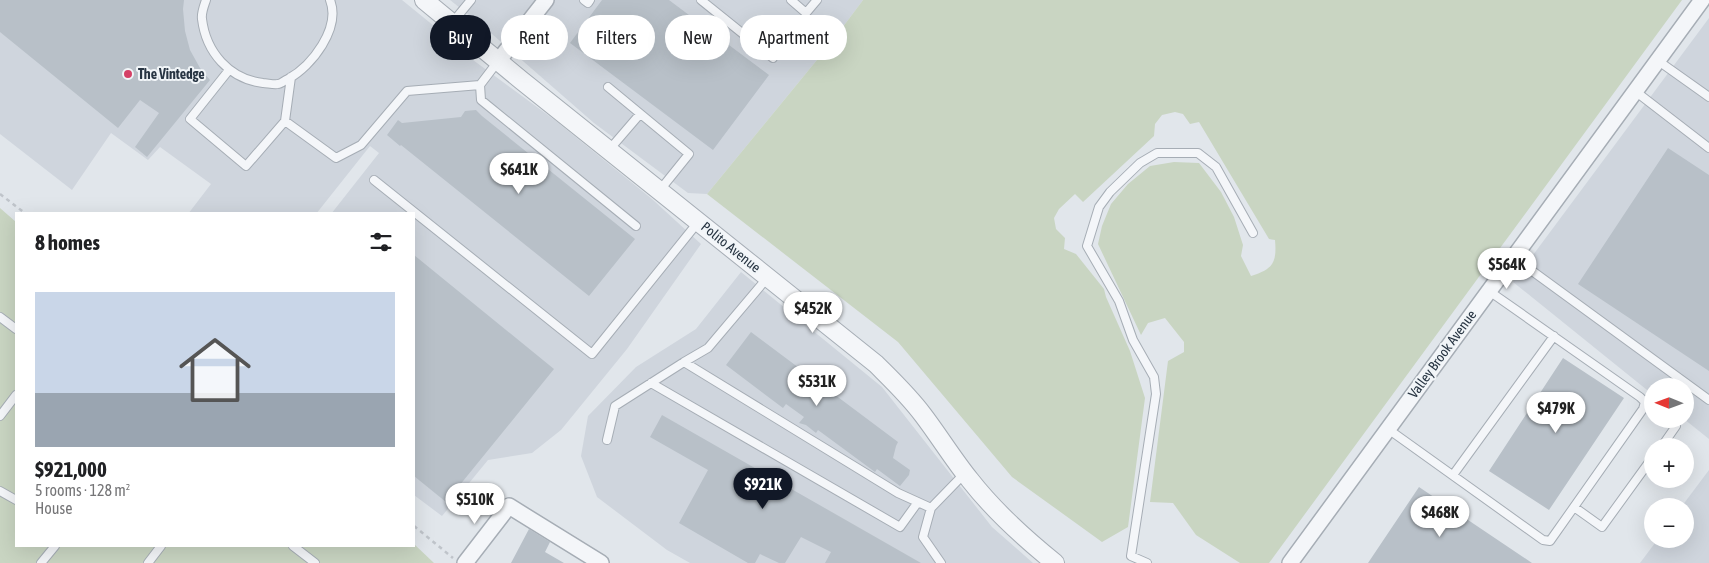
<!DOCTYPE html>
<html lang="en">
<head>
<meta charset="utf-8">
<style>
  body { margin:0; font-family:"Asap Condensed",sans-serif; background:#f2f2f2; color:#202124; height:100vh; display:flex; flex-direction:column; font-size:19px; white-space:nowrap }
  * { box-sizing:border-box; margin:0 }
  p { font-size:16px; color:#757577 }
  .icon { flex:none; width:28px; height:28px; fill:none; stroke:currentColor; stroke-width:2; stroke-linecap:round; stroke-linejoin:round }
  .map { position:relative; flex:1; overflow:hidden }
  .drawer { position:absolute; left:15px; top:212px; width:400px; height:335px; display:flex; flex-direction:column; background:#fff; border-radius:0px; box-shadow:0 5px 20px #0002 }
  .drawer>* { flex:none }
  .guide { position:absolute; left:430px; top:15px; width:475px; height:45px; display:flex; gap:10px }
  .needle { width:32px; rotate:271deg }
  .buttons { position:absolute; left:1644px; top:378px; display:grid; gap:10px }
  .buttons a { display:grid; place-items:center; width:50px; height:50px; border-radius:50%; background:#fff; box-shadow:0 5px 20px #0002; font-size:25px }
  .price { position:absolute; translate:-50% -42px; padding:0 11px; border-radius:18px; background:#fff; color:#222; font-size:16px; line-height:32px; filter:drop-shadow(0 1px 2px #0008) }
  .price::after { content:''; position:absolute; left:50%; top:30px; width:15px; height:11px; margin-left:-8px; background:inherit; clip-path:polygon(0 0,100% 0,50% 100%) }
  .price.selected { background:#111827; color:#fff }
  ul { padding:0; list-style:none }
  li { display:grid; align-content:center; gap:10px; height:265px; padding:0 20px }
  li span { display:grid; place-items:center; height:155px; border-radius:0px; color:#555 }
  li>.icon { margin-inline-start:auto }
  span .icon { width:90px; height:90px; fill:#fffc; stroke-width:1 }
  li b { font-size:21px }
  h2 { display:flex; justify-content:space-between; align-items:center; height:60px; padding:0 20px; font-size:21px }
  .pill { padding:0 18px; border-radius:22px; background:#fff; box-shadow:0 5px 20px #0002; font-size:18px; line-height:45px }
  .pill.selected { background:#111827; color:#fff }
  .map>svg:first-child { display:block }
</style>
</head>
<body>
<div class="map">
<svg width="1709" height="563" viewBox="0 0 1709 563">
  <rect width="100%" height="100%" fill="#e1e6eb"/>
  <path fill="#cfd5dd" d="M0 0H402L466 52 473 60 556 121 652 199 701 244 627 349 561 430 532 453 488 460 442 516 414 495V214H331L379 153 370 146 316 214H188L211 184 160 147 148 160 111 133 72 190 0 134Z
    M450 0H863L830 44 707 194 688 193 594 123 484 27Z
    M1709 18V439L1684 419H1685V386H1652V394L1513 282Z
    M741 272 882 387 992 527 1033 563H690L667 550 597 497 581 456 588 416 636 367 696 329Z
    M1709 470V563H1640L1658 539H1685V506H1682Z"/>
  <path fill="#c9d5c2" d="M863 0H1682L1269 563H1240L1196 535 1173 503 1150 502 1168 361 1184 352V342L1165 318 1148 323 1141 335 1098 244 1102 226 1111 204 1128 184 1150 166 1174 162 1199 163 1221 192 1234 217 1243 245 1241 256 1251 276C1273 269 1277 263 1275 240L1269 239 1199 122 1190 124 1183 114 1175 112 1162 115 1155 124 1154 136 1083 202 1075 194 1059 209 1054 218 1056 229 1065 238 1064 249 1076 254 1104 289 1106 297 1130 351 1145 398 1128 527 1102 542 1012 477 898 342 707 194 830 44Z
    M0 208 16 222V546H414V544L434 563H0Z"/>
  <path fill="#b8c0c8" d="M0 0H184L183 9 185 31 190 50 200 68 210 80 147 157 135 147 159 113 140 100 118 128 0 32Z
    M602 0H669L769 75 713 150 570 43Z
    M476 110 482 116 635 239 589 296 401 145 400 146 387 135 398 120 402 123 461 117 465 111Z
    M1668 148 1709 175V371L1578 284Z
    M414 255 554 369 446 502 414 476Z
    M751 332 898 442 896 446 893 458 910 470 909 475 900 486 877 469 875 472 818 430 816 433 806 425 799 423 804 417 786 404 783 408 726 365Z
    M1563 358 1624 398 1549 510 1489 471Z
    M662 415 921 563H825L831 552 801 537 785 563H779L760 554 755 563H748L679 523 708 470 650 437Z
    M1419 487 1532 563H1368Z
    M529 529 550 542 545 552 564 563H511Z"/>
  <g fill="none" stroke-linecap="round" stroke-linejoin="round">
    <g stroke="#a6adb5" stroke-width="10">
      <path id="service" d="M206 0C204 6 201 13 202 19 206 52 229 79 263 83 267 83 274 85 278 84 281 84 285 80 288 79 312 66 341 28 330 0
        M584 0 588 3 590 0
        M701 0 773 58
        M791 0 806 13 817 0
        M452 23 471 0
        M1657 60 1709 97
        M229 70 190 119 246 166 285 121 336 158 361 145 407 91 480 85 499 60
        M480 85 481 100 636 226
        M608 87 689 154 660 190
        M1635 91 1709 148
        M285 121 291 77
        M609 150 640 114
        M374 180 592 354 699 221
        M1513 257 1709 400
        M0 317 16 329
        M684 362 708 348 768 277
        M651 383 900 527 918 502
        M0 416 16 395
        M1388 429 1543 540 1550 541 1643 409 1645 402 1640 397 1489 291
        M607 440 615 406 684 362 898 493 931 508 965 473
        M1662 446 1676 426 1667 419
        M1453 475 1554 336
        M0 491 16 500
        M1574 507 1602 527 1652 458
        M931 508 923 537 941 563
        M293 546 315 563
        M41 563 55 546
        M148 563 161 546
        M1147 563 1131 556 1156 394 1154 377 1133 340 1119 301 1087 246 1099 207 1110 192 1140 163 1157 153H1198L1216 167 1253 233"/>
    </g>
    <g stroke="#a6adb5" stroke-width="18">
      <path id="minor" d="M499 60 546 0
        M465 563 509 506 601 563
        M1290 563 1702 0"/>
    </g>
    <g stroke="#a6adb5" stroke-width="20">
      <path id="tertiary" d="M424 0 521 80 876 364C892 380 909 396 923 415 939 436 953 459 970 480 995 512 1024 538 1055 563"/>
    </g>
    <path stroke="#bfc4ca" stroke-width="2.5" stroke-dasharray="4 4" stroke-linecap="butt" d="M0 194 26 214
      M414 526 453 558"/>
    <use href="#service" stroke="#f4f6f9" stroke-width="8"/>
    <use href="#minor" stroke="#f4f6f9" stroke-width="15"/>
    <use href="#tertiary" stroke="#f4f6f9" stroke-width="18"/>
  </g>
  <circle fill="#d54167" stroke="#f1f5f8" stroke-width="2" cx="128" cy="74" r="5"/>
  <g text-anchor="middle" stroke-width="4" stroke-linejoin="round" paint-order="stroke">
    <g font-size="14" font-weight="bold" fill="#283543" stroke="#f1f5f8" text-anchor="start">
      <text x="138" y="79">The Vintedge</text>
    </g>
    <g font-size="14" fill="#283543" stroke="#f1f5f8">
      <text transform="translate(731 247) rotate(39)" y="5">Polito Avenue</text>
      <text transform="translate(1442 354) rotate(-54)" y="5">Valley Brook Avenue</text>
    </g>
  </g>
</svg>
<div class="buttons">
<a><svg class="needle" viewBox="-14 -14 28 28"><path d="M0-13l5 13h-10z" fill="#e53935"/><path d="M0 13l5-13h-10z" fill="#757577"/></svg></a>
<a>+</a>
<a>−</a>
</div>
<b class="price" style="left:519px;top:195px">$641K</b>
<b class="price" style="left:1507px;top:290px">$564K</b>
<b class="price" style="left:813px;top:334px">$452K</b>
<b class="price" style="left:817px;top:407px">$531K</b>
<b class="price" style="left:1556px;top:434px">$479K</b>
<b class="price selected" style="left:763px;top:510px">$921K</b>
<b class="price" style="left:475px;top:525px">$510K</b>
<b class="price" style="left:1440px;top:538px">$468K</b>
<div class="guide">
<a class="pill selected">Buy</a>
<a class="pill">Rent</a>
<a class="pill">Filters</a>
<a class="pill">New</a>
<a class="pill">Apartment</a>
</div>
<section class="drawer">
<h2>8 homes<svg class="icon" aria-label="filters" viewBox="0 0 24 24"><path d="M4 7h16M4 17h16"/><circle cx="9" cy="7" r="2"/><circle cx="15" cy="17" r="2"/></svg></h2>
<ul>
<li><span style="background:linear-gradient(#c9d6e8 65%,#9aa5b1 0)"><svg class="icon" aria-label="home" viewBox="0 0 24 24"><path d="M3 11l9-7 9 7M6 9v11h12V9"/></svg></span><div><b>$921,000</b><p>5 rooms · 128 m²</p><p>House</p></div></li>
</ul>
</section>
</div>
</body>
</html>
